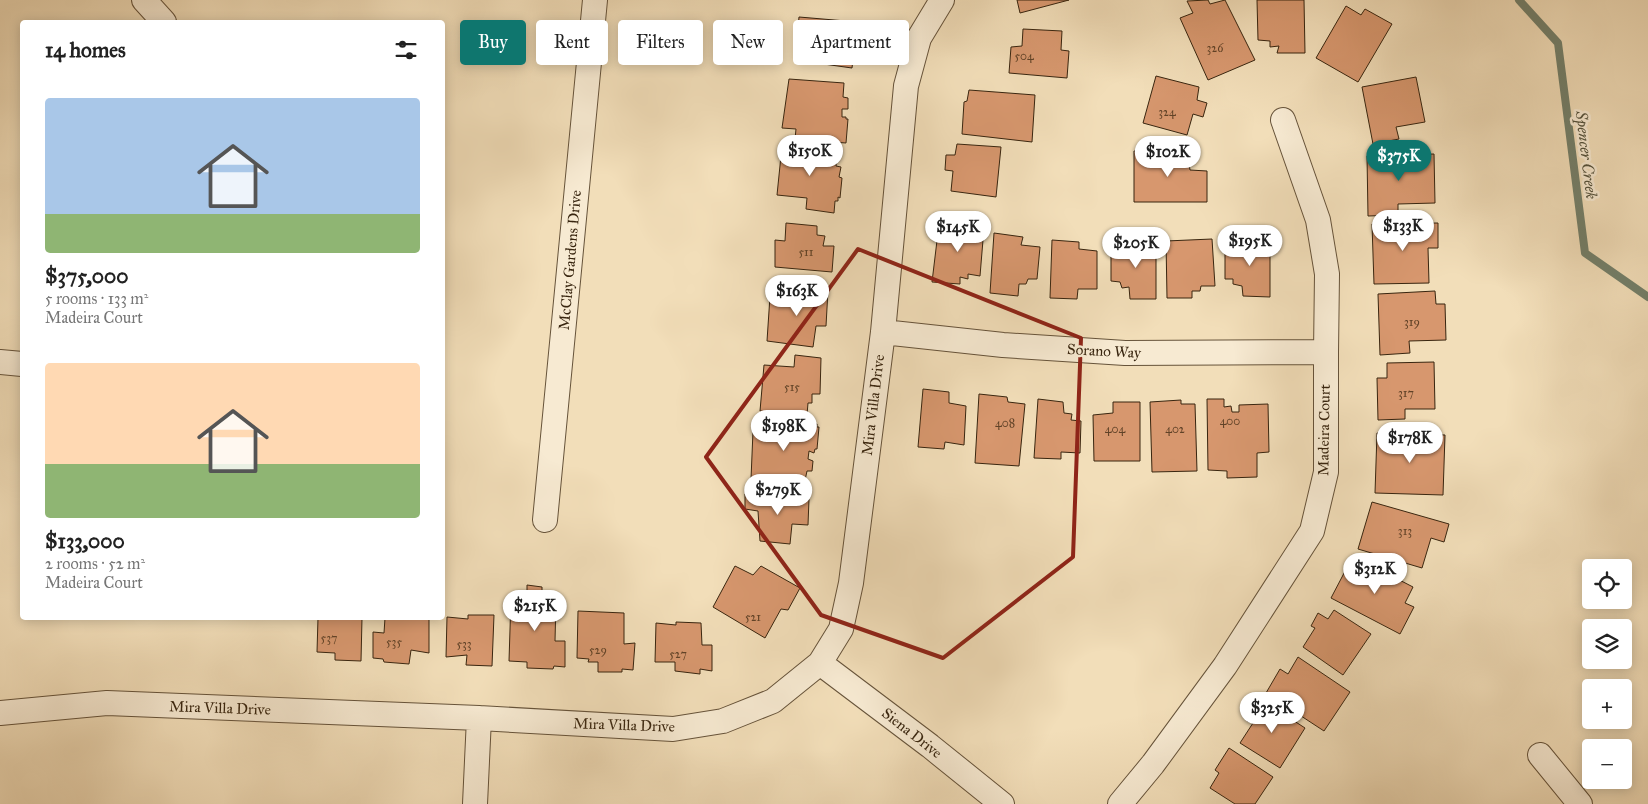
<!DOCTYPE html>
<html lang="en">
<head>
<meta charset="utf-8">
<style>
  body { margin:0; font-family:"IM FELL Great Primer",serif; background:#f2f2f2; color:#222; height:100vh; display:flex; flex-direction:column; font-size:19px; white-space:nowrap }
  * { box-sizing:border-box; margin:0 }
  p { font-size:16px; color:#767676 }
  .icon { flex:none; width:28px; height:28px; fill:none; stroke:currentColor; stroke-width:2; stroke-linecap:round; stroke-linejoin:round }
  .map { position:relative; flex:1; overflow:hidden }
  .drawer { position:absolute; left:20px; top:20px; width:425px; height:600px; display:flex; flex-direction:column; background:#fff; border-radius:5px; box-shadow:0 2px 12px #0003 }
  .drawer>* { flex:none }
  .hud { position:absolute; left:460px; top:20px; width:475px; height:45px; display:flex; gap:10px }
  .tools { position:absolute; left:1582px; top:559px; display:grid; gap:10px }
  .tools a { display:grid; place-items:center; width:50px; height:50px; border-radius:5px; background:#fff; box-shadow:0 2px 12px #0003; font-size:25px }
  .price { position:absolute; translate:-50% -42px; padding:0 11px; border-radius:18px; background:#fff; color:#222; font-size:16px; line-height:32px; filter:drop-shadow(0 1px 2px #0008) }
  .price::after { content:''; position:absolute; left:50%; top:30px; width:15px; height:11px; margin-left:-8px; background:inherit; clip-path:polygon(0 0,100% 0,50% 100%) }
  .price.current { background:#0f766e; color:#fff }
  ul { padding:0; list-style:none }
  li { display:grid; align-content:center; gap:10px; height:265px; padding:0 25px }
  li span { display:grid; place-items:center; height:155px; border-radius:5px; color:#555 }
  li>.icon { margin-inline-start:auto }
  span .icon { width:90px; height:90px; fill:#fffc; stroke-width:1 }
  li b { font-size:21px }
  h2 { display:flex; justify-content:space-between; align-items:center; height:60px; padding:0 25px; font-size:21px }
  .pill { padding:0 18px; border-radius:5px; background:#fff; box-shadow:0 2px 12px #0003; font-size:18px; line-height:45px }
  .pill.current { background:#0f766e; color:#fff }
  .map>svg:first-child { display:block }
</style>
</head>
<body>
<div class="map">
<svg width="1648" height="804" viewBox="0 0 1648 804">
  <rect width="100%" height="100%" fill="#f2deb9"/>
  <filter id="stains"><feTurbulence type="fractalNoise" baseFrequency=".004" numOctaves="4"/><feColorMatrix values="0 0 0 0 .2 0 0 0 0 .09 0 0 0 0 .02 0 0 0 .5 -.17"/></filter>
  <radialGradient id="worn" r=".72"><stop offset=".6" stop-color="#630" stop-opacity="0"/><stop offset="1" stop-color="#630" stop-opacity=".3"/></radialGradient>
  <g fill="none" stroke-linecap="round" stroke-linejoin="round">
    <path stroke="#74806b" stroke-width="8" d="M1519 0 1558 43 1585 253 1648 297"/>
  </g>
  <path fill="#d7976e" stroke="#38250f" d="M1017 0H1069L1020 13Z
    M1208 0 1210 4 1225 0 1255 60 1208 80 1180 18 1193 13 1187 1Z
    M1257 0H1304L1305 53H1277L1279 46 1270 47V41L1258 40Z
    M1346 6 1361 15 1365 9 1392 24 1358 82 1316 58Z
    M799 17 846 21 845 34 849 35V41L855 42 852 68 795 60Z
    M1023 29 1062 31 1061 50 1069 51 1067 78 1009 73 1011 47 1022 46Z
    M1156 76 1199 87 1197 100 1207 103 1203 117 1193 114 1187 135 1143 123Z
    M1416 77 1425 122 1396 127 1399 139 1373 144 1362 87Z
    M789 79 844 83 843 97 848 98V109H842V117H846V119H848L846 143 795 139 796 129 782 128Z
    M969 90 1035 95 1032 142 962 134 964 102 967 101Z
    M957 144 1001 147 996 197 951 191 953 171 945 170 946 155H955Z
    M782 146 837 152 836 166 841 167 839 177 842 178 840 198 838 197V201H835L834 213 806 209 807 198 777 195Z
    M1134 151H1187L1190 170 1207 171V202H1134Z
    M1434 154 1435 203 1398 204V215L1368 216 1367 156Z
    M786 223 817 226V235L825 236 823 246H834L832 272 775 267V240L785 241Z
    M1438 223V248H1428L1429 283 1374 284 1372 224Z
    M939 224 984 228 980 276 968 274V279L960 277V284L932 282Z
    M994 233 1023 237 1021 245 1040 247 1037 279H1028L1026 284H1019L1018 296 990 293Z
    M1270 237V297L1243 296 1242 286 1233 284V279H1225V247L1243 246V239Z
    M1212 239 1215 286H1201L1200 291H1192V298H1167L1166 241Z
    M1052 240 1079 242V249L1097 251V289H1078L1077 299 1050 298Z
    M1156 240V299H1130L1129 287 1122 288 1120 282 1111 281V249H1128V241Z
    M800 287 828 290 826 326H816L813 347 767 341 770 296 799 299Z
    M1435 291 1436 304H1445L1446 340 1409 341 1410 353 1380 355 1378 294Z
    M795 355 821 358 820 394H812V403H808L807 415 760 411 764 365 794 367Z
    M1434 362 1435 409H1405V419L1378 420 1377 378H1387V363Z
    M923 389 949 392V403L966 406 964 445 945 442 944 449 918 447Z
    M979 394 1007 397 1008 402 1025 404 1019 466 975 463Z
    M1038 399 1063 402 1064 413 1072 414 1071 420 1081 421 1080 453 1061 452V459L1034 458Z
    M1207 399H1224V407L1231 406 1232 412H1239V405L1268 404 1269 452 1257 453V477L1227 478V471L1208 470Z
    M1181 400V404H1195L1197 471 1152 472 1150 402Z
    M1113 402H1140V461H1094L1093 415 1113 413Z
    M769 420 817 424V427H819L817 449H815L814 453 809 451 808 459 813 461 812 471H807L804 485 751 479 753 431 768 432Z
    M1377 433 1445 435 1443 495 1375 493Z
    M745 494 809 499 808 525 792 524 790 544 760 541 758 511 745 509Z
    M1372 502 1449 524 1444 542 1431 538 1422 568 1358 549Z
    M1353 556 1413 587 1405 603 1414 607 1400 634 1331 598Z
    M735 566 753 575 761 566 800 588 788 610 781 609 765 638 713 607Z
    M527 585 542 587V598L556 600 555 641H565V667L554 666 553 669 527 668V662L509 661 511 598 527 597Z
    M1334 610 1371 634 1343 675 1303 647 1315 628 1311 626 1318 613 1328 619Z
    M578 611 624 613V644L635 643 633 670 622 669V672H598V662H588L589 659 577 658Z
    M468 615H494L492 666 466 665 467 655 446 657 447 617 468 619Z
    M318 618H362L361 661 335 660V653L317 652Z
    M385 618H429V653L411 650 409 664 384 662 383 659 373 658V632L384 633Z
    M676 622 701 623 702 645H712V671L700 669V674L675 671V662H655L656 623 676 625Z
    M1298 657 1350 692 1324 731 1266 693 1280 669 1288 674Z
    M1262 700 1305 728 1280 768 1240 743 1253 723 1247 721Z
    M1229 748 1273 777 1255 804H1235L1210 788 1219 773 1215 770Z"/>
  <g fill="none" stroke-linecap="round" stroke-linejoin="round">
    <g stroke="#66533a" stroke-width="26">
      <path id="street" d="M144 0 164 22
        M883 332 1003 345 1125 353 1326 352
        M0 362 22 364
        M545 520 595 0
        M820 663 930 746 1002 804
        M0 713 107 703 479 718 673 729 723 721 773 701 820 663 841 629 851 583 883 332 906 86 919 38 942 0
        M1540 755 1580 804
        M475 804 479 718
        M1120 804 1153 764 1225 666 1312 531 1326 472V352L1327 274 1318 220 1283 120"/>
    </g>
    <use href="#street" stroke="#f7ead2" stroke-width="24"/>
  </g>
  <path fill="none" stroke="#8f2418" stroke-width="4" stroke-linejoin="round" d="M858 249 1081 338 1073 557 943 658 821 615 706 457Z"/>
  <g text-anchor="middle" stroke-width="5" stroke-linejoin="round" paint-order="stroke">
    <g font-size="12" fill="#604227">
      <text x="1215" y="52">326</text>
      <text x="1024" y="60">504</text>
      <text x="1167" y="116">324</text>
      <text x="806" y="256">511</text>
      <text x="1412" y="326">319</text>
      <text x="792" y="391">515</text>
      <text x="1406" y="397">317</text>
      <text x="1230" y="425">400</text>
      <text x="1005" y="427">408</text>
      <text x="1115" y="433">404</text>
      <text x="1175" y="433">402</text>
      <text x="1405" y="535">313</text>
      <text x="753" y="621">521</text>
      <text x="329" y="642">537</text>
      <text x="394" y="646">535</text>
      <text x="464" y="648">533</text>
      <text x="598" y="654">529</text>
      <text x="678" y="658">527</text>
    </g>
    <g font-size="15" fill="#38250f" stroke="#f7ead2">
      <text transform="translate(570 260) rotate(-85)" y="5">McClay Gardens Drive</text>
      <text transform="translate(1104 351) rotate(3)" y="5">Sorano Way</text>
      <text transform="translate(873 405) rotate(-83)" y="5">Mira Villa Drive</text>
      <text transform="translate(1324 430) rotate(-89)" y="5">Madeira Court</text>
      <text transform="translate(220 708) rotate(2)" y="5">Mira Villa Drive</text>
      <text transform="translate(624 725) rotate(2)" y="5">Mira Villa Drive</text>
      <text transform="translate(912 733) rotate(38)" y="5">Siena Drive</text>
    </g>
    <g font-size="16" font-style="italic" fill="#56533d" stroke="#f7ead2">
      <text transform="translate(1587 155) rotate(83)" y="6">Spencer Creek</text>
    </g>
  </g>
  <rect width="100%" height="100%" filter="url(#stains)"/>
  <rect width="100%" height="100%" fill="url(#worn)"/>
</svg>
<div class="tools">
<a><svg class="icon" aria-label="locate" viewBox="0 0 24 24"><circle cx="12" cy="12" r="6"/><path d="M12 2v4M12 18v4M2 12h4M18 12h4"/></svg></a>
<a><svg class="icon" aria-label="layers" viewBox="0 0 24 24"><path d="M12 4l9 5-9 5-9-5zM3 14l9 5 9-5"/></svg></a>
<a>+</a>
<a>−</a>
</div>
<b class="price" style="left:810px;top:177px">$150K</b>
<b class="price" style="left:1168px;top:178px">$102K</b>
<b class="price current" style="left:1399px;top:182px">$375K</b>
<b class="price" style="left:1403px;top:252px">$133K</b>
<b class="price" style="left:958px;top:253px">$145K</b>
<b class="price" style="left:1250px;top:267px">$195K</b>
<b class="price" style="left:1136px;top:269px">$205K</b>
<b class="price" style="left:797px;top:317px">$163K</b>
<b class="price" style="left:784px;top:452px">$198K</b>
<b class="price" style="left:1410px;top:464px">$178K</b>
<b class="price" style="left:778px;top:516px">$279K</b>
<b class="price" style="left:1375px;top:595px">$312K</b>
<b class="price" style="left:535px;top:632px">$215K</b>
<b class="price" style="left:1272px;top:734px">$325K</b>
<div class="hud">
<a class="pill current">Buy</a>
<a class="pill">Rent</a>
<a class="pill">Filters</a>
<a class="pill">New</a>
<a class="pill">Apartment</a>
</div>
<section class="drawer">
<h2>14 homes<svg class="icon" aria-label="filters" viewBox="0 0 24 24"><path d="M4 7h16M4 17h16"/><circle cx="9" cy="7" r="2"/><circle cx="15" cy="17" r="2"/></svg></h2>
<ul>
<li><span style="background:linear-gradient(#a9c7e8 75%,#8fb573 0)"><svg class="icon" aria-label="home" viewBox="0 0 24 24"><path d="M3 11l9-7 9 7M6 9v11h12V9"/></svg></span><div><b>$375,000</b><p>5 rooms · 133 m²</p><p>Madeira Court</p></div></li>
<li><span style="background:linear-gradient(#ffd9b3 65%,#8fb573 0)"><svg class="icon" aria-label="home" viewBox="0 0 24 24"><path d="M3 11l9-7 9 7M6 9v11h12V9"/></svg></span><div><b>$133,000</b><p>2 rooms · 52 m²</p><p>Madeira Court</p></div></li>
</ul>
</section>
</div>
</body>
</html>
